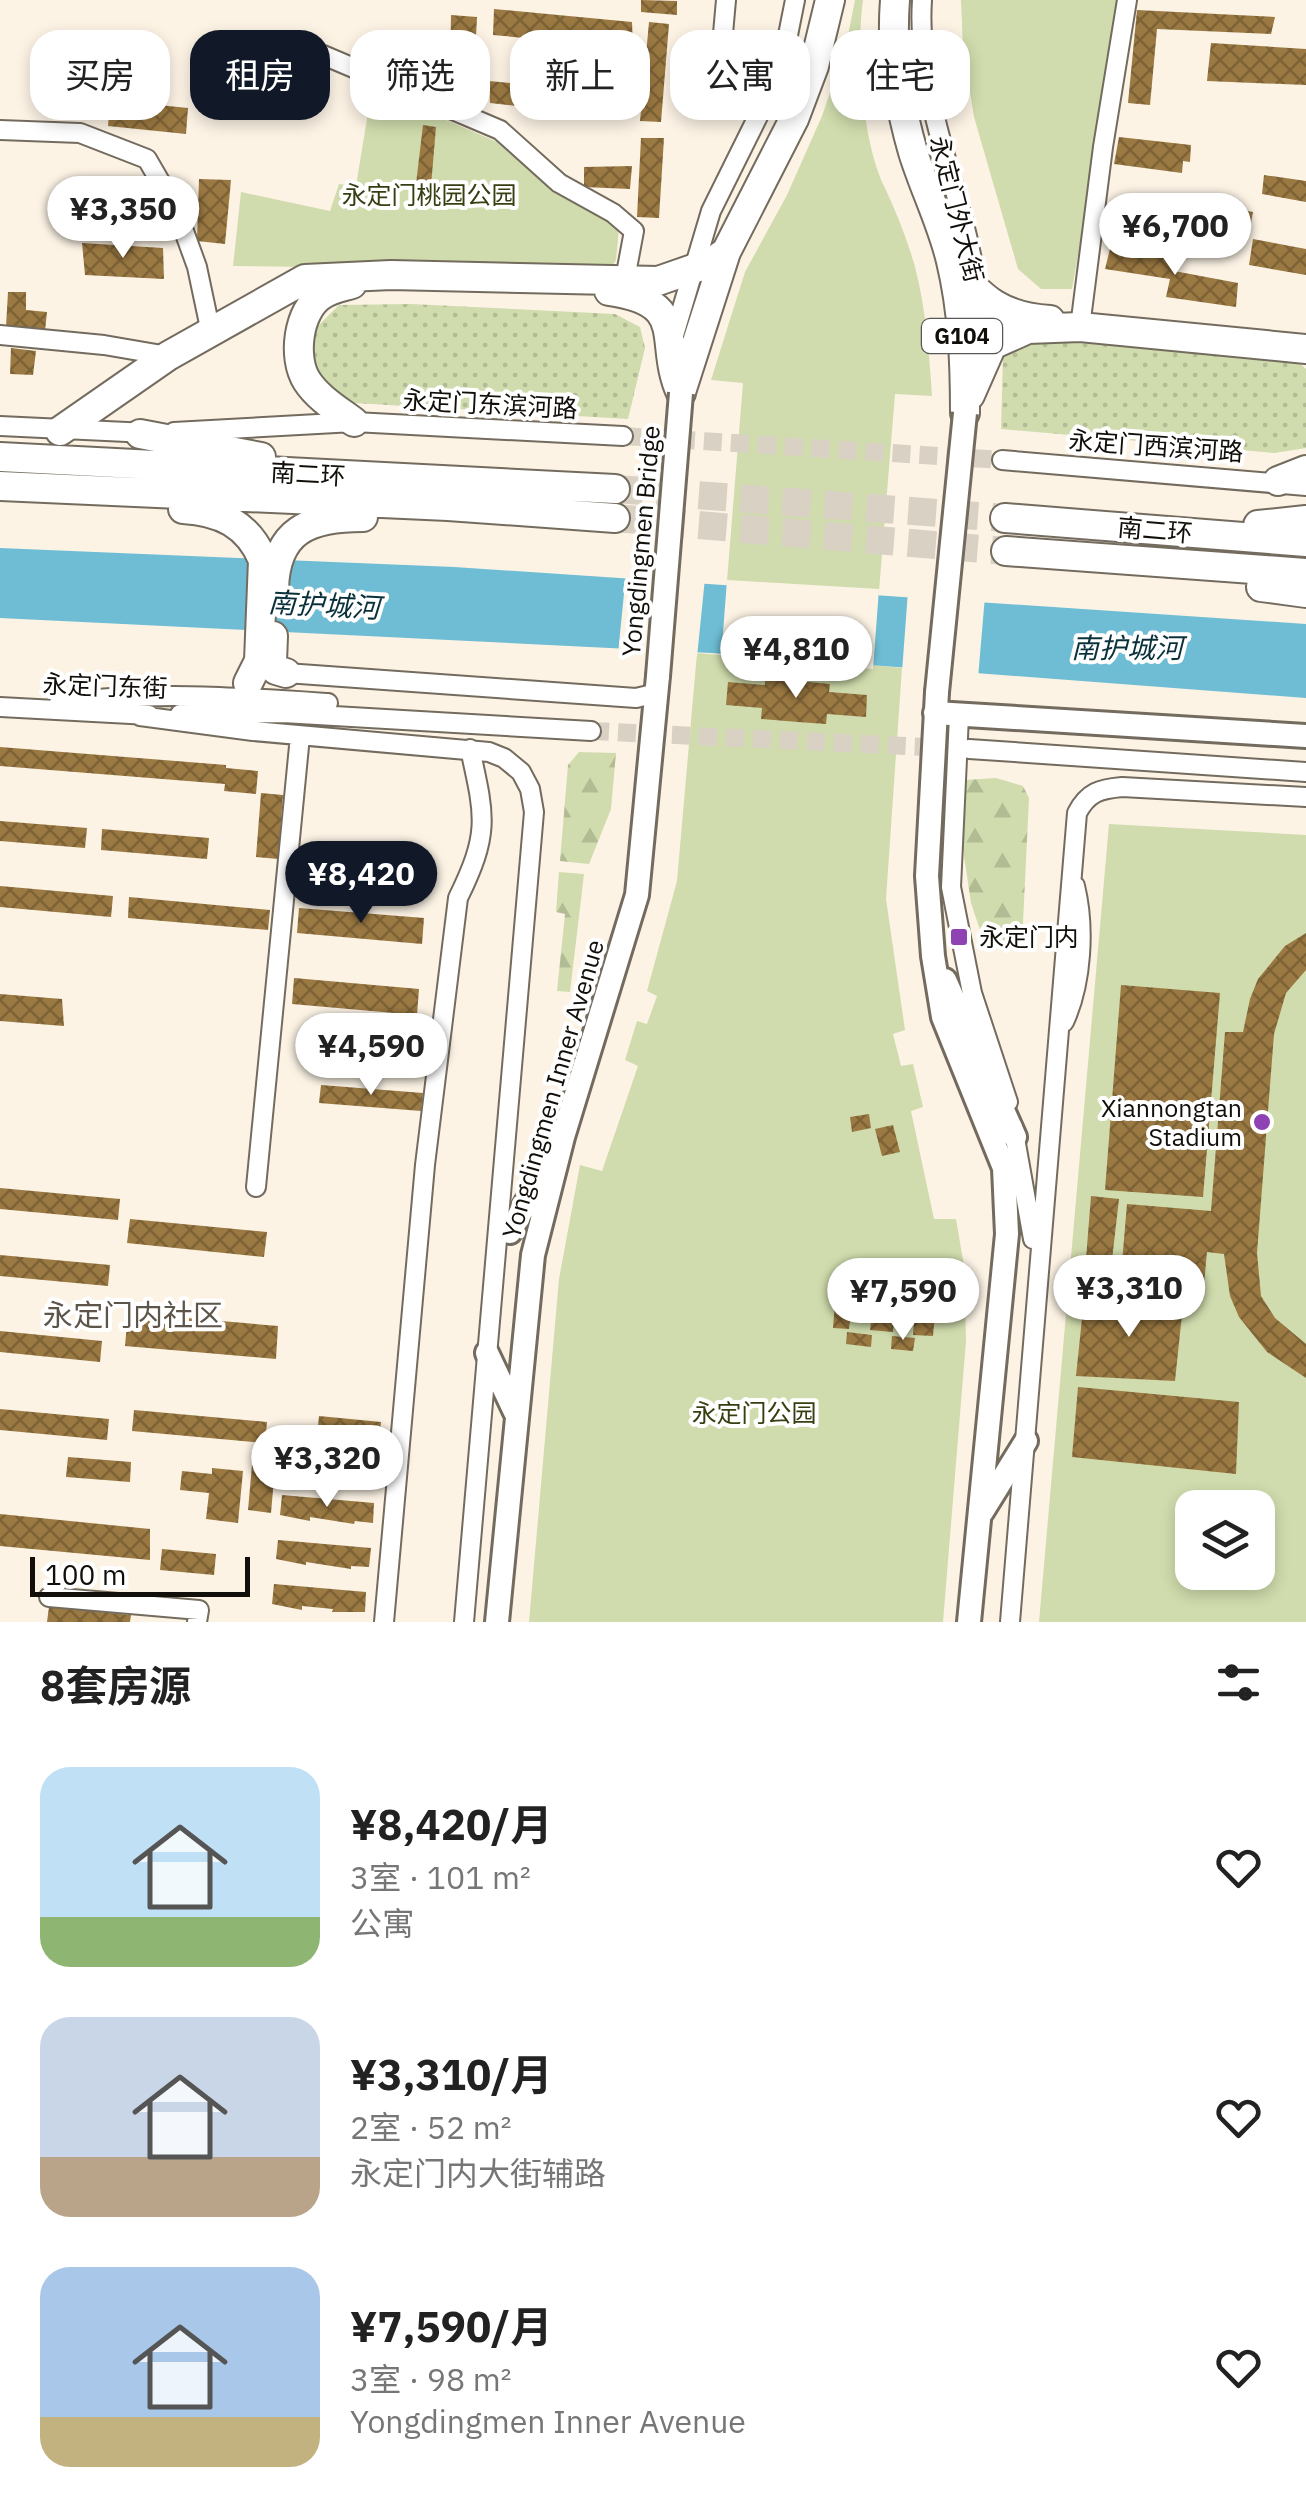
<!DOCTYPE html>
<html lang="zh">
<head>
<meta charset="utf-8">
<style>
  body { margin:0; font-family:"IBM Plex Sans","Noto Sans SC",sans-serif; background:#f6f6f6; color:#222; height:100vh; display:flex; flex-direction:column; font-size:38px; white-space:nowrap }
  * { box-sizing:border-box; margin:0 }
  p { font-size:32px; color:#767676 }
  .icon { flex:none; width:55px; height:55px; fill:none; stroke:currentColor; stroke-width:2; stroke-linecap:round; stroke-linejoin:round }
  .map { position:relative; height:1622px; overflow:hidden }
  .details { display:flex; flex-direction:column; background:#fff; flex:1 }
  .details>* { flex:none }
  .hud { position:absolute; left:30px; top:30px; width:1248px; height:90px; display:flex; gap:20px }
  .controls { position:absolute; left:1175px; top:1490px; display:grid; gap:20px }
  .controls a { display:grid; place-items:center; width:100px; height:100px; border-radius:20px; background:#fff; box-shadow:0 5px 15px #0003; font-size:50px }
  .scale { position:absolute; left:30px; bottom:25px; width:220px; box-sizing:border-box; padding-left:10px; border:5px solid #120f0a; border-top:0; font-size:28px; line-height:35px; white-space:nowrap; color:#120f0a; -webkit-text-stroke:8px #fff; paint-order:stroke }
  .price { position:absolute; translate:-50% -85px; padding:0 22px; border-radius:35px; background:#fff; color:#222; font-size:32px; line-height:65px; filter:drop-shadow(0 2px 5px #0008) }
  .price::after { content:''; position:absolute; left:50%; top:60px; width:30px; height:22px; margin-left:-15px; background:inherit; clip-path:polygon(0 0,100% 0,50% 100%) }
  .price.current { background:#111827; color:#fff }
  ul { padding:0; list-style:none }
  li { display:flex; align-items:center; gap:30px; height:250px; padding:0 40px }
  li span { display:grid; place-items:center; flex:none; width:280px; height:200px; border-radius:30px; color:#555 }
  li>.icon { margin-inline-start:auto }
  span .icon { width:120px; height:120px; fill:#fffc; stroke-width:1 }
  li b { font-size:42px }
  h2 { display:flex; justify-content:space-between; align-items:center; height:120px; padding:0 40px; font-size:42px }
  .pill { padding:0 35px; border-radius:30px; background:#fff; box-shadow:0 5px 15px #0003; font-size:35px; line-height:90px }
  .pill.current { background:#111827; color:#fff }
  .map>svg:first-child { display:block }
</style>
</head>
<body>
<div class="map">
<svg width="1306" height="1622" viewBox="0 0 1306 1622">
  <defs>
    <pattern id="grass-dots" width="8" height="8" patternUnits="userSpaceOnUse" patternTransform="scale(2.5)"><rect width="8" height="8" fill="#d0dcad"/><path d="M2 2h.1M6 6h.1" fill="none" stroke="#b2bc94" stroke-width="1.8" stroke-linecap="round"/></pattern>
    <pattern id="forest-firs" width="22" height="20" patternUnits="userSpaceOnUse" patternTransform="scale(2.5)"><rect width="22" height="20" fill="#d0dcad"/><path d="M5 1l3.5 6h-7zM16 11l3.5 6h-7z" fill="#b2bc94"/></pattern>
    <pattern id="building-cross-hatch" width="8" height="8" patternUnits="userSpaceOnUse" patternTransform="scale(2.5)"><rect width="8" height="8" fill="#9b7942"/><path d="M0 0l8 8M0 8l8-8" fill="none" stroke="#7d6235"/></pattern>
  </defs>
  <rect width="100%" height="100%" fill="#fcf3e5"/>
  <path fill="url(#grass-dots)" d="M411 304 615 314 640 327 645 348 628 419 354 403 324 388 310 358 316 328 339 305Z
    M1025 340 1216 351 1298 362 1306 369V448L1274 453 1001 429 1003 356Z"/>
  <path fill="url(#forest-firs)" d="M579 752 616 753 611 809 589 864 560 861 568 765Z
    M996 778 1023 786 1029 798 1022 944 983 939 971 903 960 829 965 780Z
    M559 872 584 874 570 992 557 991 565 914 556 912Z"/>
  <path fill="#d0dcad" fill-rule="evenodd" d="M855 0H863C856 51 862 142 885 188 897 214 907 239 915 267 926 309 929 352 932 396L895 394 873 665 902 668 886 899 905 1030 893 1034 901 1066 913 1064 923 1107 911 1111 934 1219H956L964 1266 966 1341 943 1622H529L559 1279 580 1165 602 1171 638 1066 625 1060 637 1021 647 1024 657 996 647 991 677 881 697 653 721 655 743 383 711 380 745 272 787 195 822 116 846 46Z
    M961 0H1123L1072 289H1041L1018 269 974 117 963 48Z
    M372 88 495 141 619 228 616 260 609 271 233 266 241 192 330 211 339 184 356 186Z
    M1109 824 1306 835V1622H1039ZM1192 1508H1258V1572H1192Z"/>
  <path fill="#6ebdd4" d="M0 548 454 567 1306 624V698L711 653 0 618Z"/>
  <path fill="#fcf3e5" d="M626 573 705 578 697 657 618 654Z
    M727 580 879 589 873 669 721 659Z
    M908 591 985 596 978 678 902 672Z"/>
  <path fill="url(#building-cross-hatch)" d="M641 0 677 1V15L641 12Z
    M494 9 632 22 633 48 493 35Z
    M1137 10 1275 17 1271 34 1157 29 1150 105 1128 103Z
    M451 15 477 17 474 77 450 74Z
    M649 22 669 24 661 122 640 121Z
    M1211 43 1306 49V85L1207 81Z
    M489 81 625 94 626 114 612 116 490 103Z
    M110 100 188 108 186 134 108 126Z
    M423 125 436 127 431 186 416 184Z
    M1119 137 1191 145 1190 162 1183 161 1182 173 1114 164Z
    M641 138H664L659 218 637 217Z
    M632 166 630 189 584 187V167Z
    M1264 175 1306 181V202L1262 194Z
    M199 179 231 180 225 244 197 241Z
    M1187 202 1253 212 1249 234 1184 222Z
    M1253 239 1306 249V275L1249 265Z
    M82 243 163 248 164 279 85 275Z
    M1110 249 1175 257 1174 271 1238 283 1236 307 1166 297 1170 279 1105 269Z
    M8 292H26V310L47 312 45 331 6 327Z
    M11 348 36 351 33 375 10 374Z
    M765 678 830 684 829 692 867 695 866 717 827 714 826 724 798 722 761 719 762 708 726 705 728 682 765 685Z
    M0 747 226 765V768L258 771 256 794 224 791 225 784 0 766Z
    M261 793 283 795 278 859 256 857Z
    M0 821 87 828 85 848 0 841Z
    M102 829 209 838 207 859 101 850Z
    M0 886 113 896 111 917 0 907Z
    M129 897 270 910 268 930 128 918Z
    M299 908 424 918 422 944 297 933Z
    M1306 933V970L1286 993 1274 1034 1257 1253 1261 1296 1275 1318 1306 1344V1378L1267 1352 1239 1317 1230 1296 1224 1254 1207 1252 1203 1294 1120 1286 1127 1204 1211 1211 1225 1032H1243L1250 999 1258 979 1285 946Z
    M294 978 419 989 417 1015 292 1004Z
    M1121 985 1220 993 1203 1197 1105 1190Z
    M0 994 62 999 64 1026 0 1021Z
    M321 1085 423 1093 421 1111 319 1103Z
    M869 1114 871 1128 852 1132 850 1117Z
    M893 1125 900 1152 882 1156 875 1129Z
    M0 1188 120 1199 118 1220 0 1209Z
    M1091 1196 1119 1199 1109 1286 1084 1284Z
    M130 1219 267 1232 264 1257 127 1243Z
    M0 1255 110 1265 108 1286 0 1276Z
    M852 1285 875 1287 873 1303 850 1301Z
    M896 1289 918 1291 917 1307 895 1305Z
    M1084 1299 1183 1305 1175 1381 1076 1376Z
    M835 1304 852 1305 849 1329 833 1328Z
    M873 1307 895 1309 893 1332 870 1330Z
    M915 1311 935 1313 933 1336 913 1335Z
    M128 1313 278 1326 276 1359 125 1346Z
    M0 1331 102 1341 100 1362 0 1352Z
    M847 1332 872 1335 871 1347 846 1344Z
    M892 1336 915 1338 913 1351 891 1349Z
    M1078 1387 1239 1402 1236 1474 1072 1457Z
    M0 1409 109 1419 107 1440 0 1430Z
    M134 1410 267 1422 265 1443 132 1431Z
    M319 1416 381 1422 379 1441 317 1436Z
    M285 1451 378 1458 376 1478 358 1476V1479L344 1478V1475L314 1473V1476L284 1470Z
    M253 1454 276 1456 271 1513 248 1510Z
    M68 1457 131 1462 130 1482 66 1477Z
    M212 1468 243 1471 238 1523 206 1519 209 1493 180 1490 182 1471 212 1474Z
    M282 1495 374 1503 373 1523 355 1521 354 1524 310 1517V1521L280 1515Z
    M0 1514 150 1529V1560L0 1546Z
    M278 1540 371 1548 369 1567 351 1566V1569L306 1562V1565L276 1559Z
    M162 1549 216 1554 214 1575 160 1570Z
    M274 1584 366 1592 365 1612H332L333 1609 302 1606V1610L272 1604Z
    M49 1607 131 1615 130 1622H47Z"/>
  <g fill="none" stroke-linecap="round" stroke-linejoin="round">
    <path stroke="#d9d1c4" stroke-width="18" stroke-dasharray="18 9" stroke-linecap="butt" d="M623 436 1002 460
      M591 731 969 749"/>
    <path stroke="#d9d1c4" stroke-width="28" stroke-dasharray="28 14" stroke-linecap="butt" d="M615 489 1005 518
      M615 518 1006 551"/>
    <g stroke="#736b5e" stroke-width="22">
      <path id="minor" d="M726 0 718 90 760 112
        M922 0C917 76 944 148 963 220 975 264 981 312 985 358
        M323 55 500 130 559 183 613 213 634 231 625 279
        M0 130 80 133 147 159 176 209 197 267 211 333
        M1080 327 1103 147 1127 0
        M0 335 104 345 168 356
        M672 342 711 211 771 90 786 45 795 0
        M0 426 148 433
        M174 432 354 422 623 436
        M1002 460 1306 486
        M278 675 286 673 636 698 657 693
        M59 703C150 691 236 697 328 703
        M0 707 149 715
        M180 714 283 713 591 731
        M140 716 253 731 489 752 504 758 521 772 530 789 534 812 464 1622
        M959 716 951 887 972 993 1008 1102
        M969 749 1306 772
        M1064 1022C1082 983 1085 927 1075 886
        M1013 1127 1033 1239
        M256 1187 300 736
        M49 1597 199 1610 197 1622
        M384 1622 425 1165 458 898C490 833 485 817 470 749
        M1010 1622 1077 813C1088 792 1100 789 1122 787L1306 797"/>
    </g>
    <g stroke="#736b5e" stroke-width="28">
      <path id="major" d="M937 692 927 876 933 956 943 1017 1004 1168 1007 1234 969 1622
        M935 713 1306 736
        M945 980 1015 1137
        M510 1232 549 1161
        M487 1353 515 1412
        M982 1512 1026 1441
        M497 1622 533 1255 563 1137 637 895 658 676"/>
    </g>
    <g stroke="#736b5e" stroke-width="32">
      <path id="highway" d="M895 0C891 50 899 104 913 152 924 188 942 223 951 261 963 311 965 362 965 413
        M954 264C981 300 1003 317 1050 320
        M352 284C342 287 330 289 322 295 298 310 292 358 307 381 318 398 338 410 354 422
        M609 291C692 303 657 341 681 393
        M681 392 726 252 794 119 814 66 830 0
        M970 395 992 345 1028 329 1080 327 1306 349
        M60 431 168 356 305 279 391 275 658 281 710 263 726 252
        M140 434 261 457
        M0 457 615 489
        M1278 481 1306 470
        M0 486 448 506 615 518
        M183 509C220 511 248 524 263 560L259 661 248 683
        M1005 518 1306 542
        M1258 525 1306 520
        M1006 551 1306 573
        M1261 587 1306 593
        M274 588C276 530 309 517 363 517
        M273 636 272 662 276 670 286 673"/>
    </g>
    <use href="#minor" stroke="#fff" stroke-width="18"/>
    <use href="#major" stroke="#fff" stroke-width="22"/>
    <use href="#highway" stroke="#fff" stroke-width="28"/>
    <g stroke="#736b5e" stroke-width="28" stroke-linecap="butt">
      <path id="major-bridge" d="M658 676 681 393
        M937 692 965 413"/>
    </g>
    <use href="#major-bridge" stroke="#fff" stroke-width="22"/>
  </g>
  <g fill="#8e42b4" stroke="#fff" stroke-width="4">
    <rect x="949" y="927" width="20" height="20" rx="5"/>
    <circle cx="1262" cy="1122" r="10"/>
  </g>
  <g text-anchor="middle" stroke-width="8" stroke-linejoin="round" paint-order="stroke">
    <rect fill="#fff" stroke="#595754" stroke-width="2.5" x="922" y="319" width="80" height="34" rx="8"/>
    <g font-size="22" font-weight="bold" fill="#120f0a">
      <text x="962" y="344">G104</text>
    </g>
    <g font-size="25" fill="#363f11" stroke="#fff">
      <text x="429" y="204">永定门桃园公园</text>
      <text x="754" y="1422">永定门公园</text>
    </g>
    <g font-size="25" fill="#120f0a" stroke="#fff">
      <text transform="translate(957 209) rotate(76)" y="9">永定门外大街</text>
      <text transform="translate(490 404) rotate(3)" y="9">永定门东滨河路</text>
      <text transform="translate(1156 446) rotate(4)" y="9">永定门西滨河路</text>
      <text transform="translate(308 474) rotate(3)" y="9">南二环</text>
      <text transform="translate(1155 530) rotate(5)" y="9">南二环</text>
      <text transform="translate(641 541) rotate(-85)" y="9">Yongdingmen Bridge</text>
      <text transform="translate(105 686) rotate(2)" y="9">永定门东街</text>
      <text transform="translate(553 1089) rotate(-74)" y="9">Yongdingmen Inner Avenue</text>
    </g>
    <g font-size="25" fill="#120f0a" stroke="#fff" text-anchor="start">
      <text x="979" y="946">永定门内</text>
      <text x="1242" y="1117" text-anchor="end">Xiannongtan<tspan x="1242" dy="29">Stadium</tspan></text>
    </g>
    <g font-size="28" font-style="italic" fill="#0a313b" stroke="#fff">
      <text transform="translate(324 605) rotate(3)" y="10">南护城河</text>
      <text x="1127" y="658">南护城河</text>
    </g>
    <g font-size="30" fill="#5d554a" stroke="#fff">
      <text x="133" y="1326">永定门内社区</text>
    </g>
  </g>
</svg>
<div class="controls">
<a><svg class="icon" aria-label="layers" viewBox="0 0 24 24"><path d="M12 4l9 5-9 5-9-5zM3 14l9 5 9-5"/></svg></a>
</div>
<div class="scale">100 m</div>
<b class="price" style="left:123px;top:261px">¥3,350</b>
<b class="price" style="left:1175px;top:278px">¥6,700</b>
<b class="price" style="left:796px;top:701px">¥4,810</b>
<b class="price current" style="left:361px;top:926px">¥8,420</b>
<b class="price" style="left:371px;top:1098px">¥4,590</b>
<b class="price" style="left:1129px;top:1340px">¥3,310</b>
<b class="price" style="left:903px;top:1343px">¥7,590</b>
<b class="price" style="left:327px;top:1510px">¥3,320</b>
<div class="hud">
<a class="pill">买房</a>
<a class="pill current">租房</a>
<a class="pill">筛选</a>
<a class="pill">新上</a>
<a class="pill">公寓</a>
<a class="pill">住宅</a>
</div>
</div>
<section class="details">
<h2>8套房源<svg class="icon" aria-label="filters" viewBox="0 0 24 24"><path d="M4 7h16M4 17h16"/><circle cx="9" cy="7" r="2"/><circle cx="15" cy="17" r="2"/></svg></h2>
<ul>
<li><span style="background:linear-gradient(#bfe0f5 75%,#8fb573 0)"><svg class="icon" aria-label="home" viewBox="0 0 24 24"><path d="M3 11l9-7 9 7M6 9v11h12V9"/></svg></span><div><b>¥8,420/月</b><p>3室 · 101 m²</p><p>公寓</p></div><svg class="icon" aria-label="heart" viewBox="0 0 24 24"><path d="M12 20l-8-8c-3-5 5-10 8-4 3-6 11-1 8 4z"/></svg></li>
<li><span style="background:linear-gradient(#c9d6e8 70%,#b9a48a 0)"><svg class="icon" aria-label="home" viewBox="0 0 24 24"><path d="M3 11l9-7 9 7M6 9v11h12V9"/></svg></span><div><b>¥3,310/月</b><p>2室 · 52 m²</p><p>永定门内大街辅路</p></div><svg class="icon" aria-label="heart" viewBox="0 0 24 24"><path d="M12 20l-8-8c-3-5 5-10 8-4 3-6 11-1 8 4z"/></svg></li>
<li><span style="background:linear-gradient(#a9c7e8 75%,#c2b280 0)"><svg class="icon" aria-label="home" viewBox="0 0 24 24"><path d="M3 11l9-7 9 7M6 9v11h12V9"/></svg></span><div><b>¥7,590/月</b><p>3室 · 98 m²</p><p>Yongdingmen Inner Avenue</p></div><svg class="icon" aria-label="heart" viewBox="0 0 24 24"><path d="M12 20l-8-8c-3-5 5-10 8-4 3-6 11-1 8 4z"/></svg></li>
</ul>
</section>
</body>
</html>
